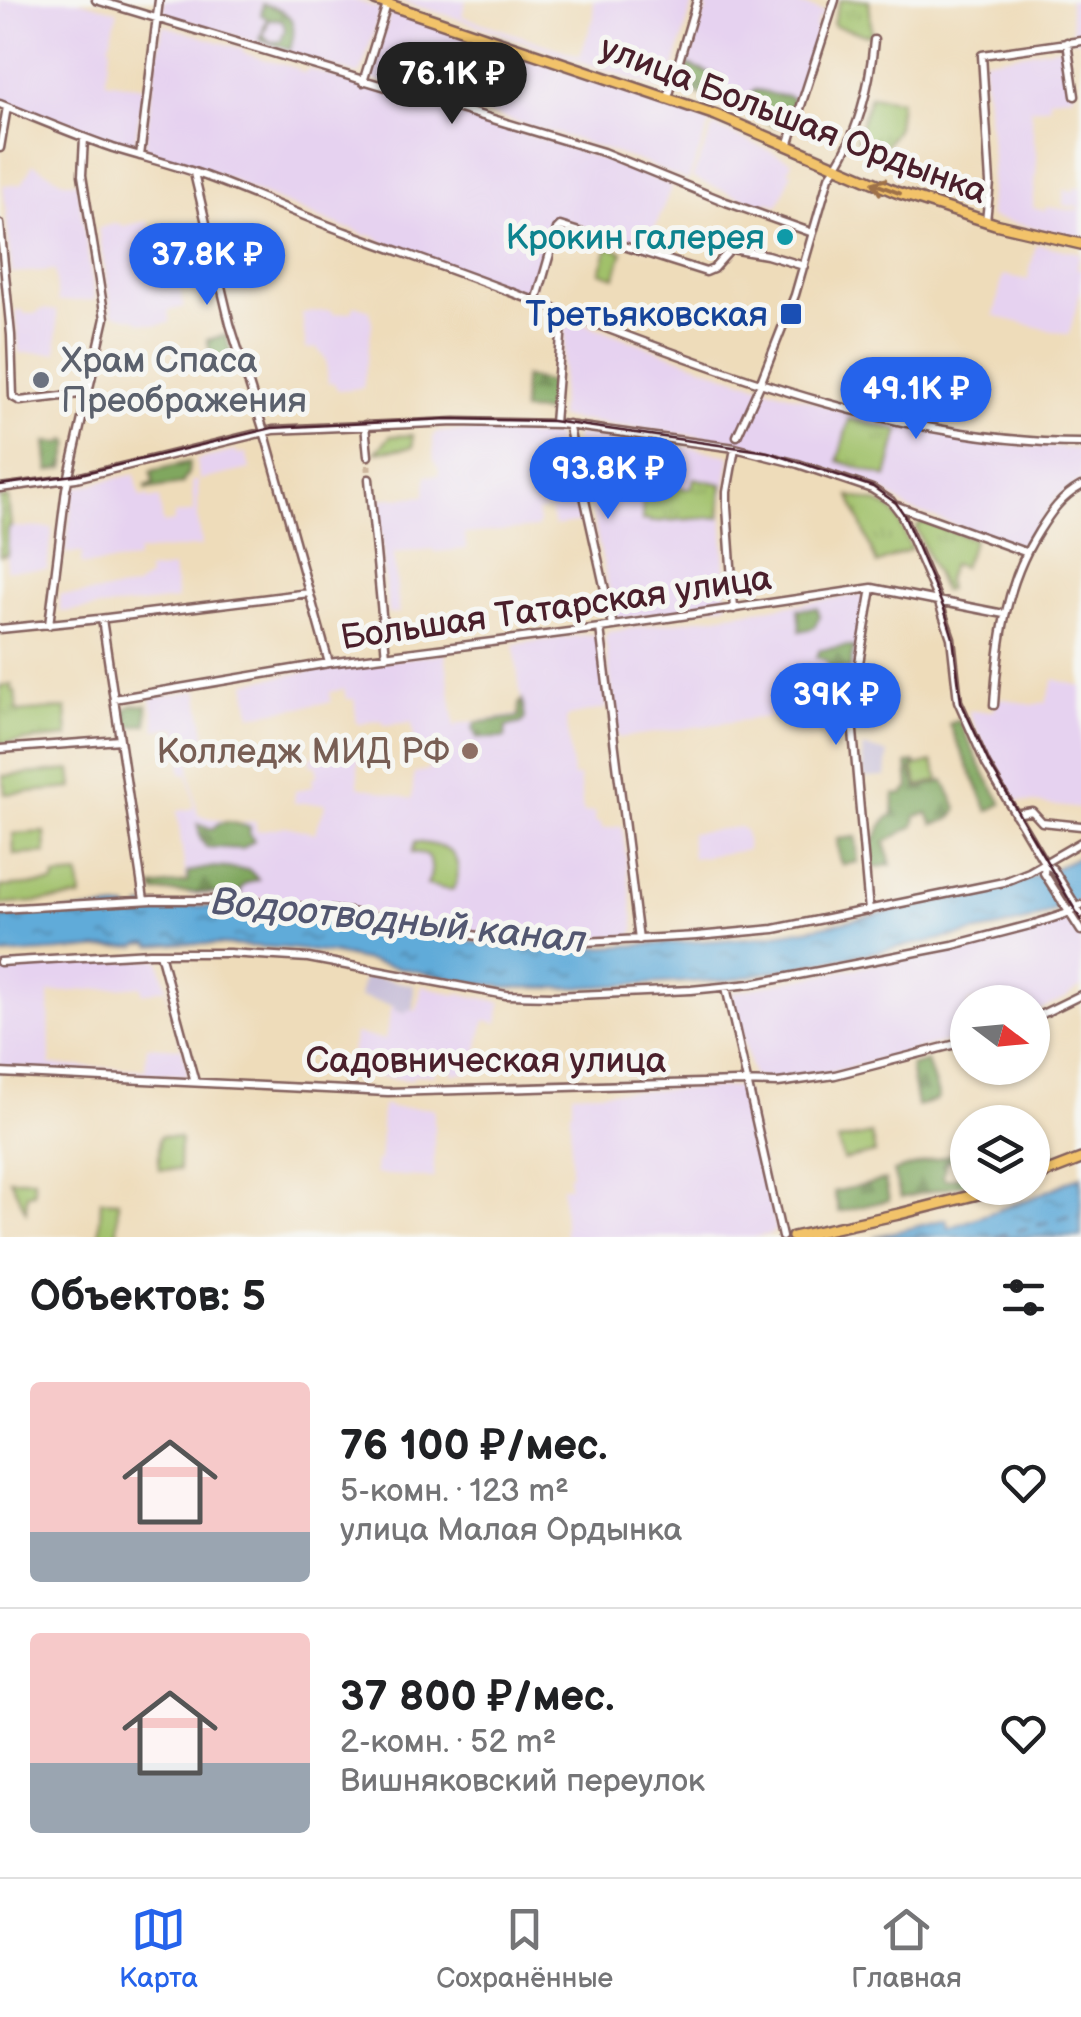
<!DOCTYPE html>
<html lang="ru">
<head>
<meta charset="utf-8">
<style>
  body { margin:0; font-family:"Balsamiq Sans",sans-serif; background:#f2f2f2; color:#202124; height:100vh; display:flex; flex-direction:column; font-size:38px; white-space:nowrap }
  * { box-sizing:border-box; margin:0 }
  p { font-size:32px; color:#757577 }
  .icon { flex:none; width:55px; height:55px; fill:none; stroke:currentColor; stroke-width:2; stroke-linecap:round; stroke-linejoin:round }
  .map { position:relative; height:1237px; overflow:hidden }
  .side { display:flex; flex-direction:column; background:#fff; flex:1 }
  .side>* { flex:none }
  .needle { width:65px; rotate:106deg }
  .buttons { position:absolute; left:950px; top:985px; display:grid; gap:20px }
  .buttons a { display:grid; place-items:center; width:100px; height:100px; border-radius:50%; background:#fff; box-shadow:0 2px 8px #0004; font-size:50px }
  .price { position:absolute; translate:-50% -85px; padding:0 22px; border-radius:35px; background:#2563eb; color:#fff; font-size:32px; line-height:65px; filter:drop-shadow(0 2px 5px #0008) }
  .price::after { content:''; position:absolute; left:50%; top:60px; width:30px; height:22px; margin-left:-15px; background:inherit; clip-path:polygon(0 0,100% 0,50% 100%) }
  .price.current { background:#222; color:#fff }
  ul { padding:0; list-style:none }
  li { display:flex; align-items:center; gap:30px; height:250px; padding:0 30px }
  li+li { border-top:2px solid #e0e0e0 }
  li span { display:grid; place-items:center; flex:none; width:280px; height:200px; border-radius:10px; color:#555 }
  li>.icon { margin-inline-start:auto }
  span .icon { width:120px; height:120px; fill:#fffc; stroke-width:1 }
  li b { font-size:42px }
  h2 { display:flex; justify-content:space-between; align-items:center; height:120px; padding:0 30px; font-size:42px }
  .dock { display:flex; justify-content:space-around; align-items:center; height:140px; border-top:2px solid #e0e0e0; background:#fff; font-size:28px; color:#757577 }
  .dock a { display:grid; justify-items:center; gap:5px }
  .dock .current { color:#2563eb }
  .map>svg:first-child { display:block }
</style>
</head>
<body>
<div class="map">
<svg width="1081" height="1237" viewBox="0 0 1081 1237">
  <defs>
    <pattern id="forest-firs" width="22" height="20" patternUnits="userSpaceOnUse" patternTransform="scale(2.5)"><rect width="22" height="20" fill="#80a75e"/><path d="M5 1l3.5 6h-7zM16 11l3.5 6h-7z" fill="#6b874e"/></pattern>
    <pattern id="park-tufts" width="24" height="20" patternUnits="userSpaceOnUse" patternTransform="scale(2.5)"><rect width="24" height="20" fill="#a1c16a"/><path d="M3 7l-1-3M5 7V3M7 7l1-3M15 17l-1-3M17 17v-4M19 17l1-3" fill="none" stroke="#8ca55c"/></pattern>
    <pattern id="water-ripples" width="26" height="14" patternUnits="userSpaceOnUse" patternTransform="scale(2.5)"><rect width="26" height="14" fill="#61abd9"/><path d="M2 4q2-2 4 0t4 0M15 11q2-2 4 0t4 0" fill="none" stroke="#528bb0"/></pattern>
  </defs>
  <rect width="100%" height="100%" fill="#f6f6f2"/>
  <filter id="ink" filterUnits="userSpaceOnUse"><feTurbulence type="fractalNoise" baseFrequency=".01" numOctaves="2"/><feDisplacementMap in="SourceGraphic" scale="20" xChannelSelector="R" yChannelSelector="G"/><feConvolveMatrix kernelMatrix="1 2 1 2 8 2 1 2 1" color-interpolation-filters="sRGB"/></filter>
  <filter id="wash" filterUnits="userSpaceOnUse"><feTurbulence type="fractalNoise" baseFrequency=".0048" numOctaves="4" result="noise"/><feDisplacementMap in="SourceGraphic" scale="40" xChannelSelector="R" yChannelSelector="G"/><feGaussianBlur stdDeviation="2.25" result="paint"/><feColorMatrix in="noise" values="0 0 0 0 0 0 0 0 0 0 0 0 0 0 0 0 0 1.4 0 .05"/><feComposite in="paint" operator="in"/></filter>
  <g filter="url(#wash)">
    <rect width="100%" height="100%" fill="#eedcba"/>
    <path fill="#e6d2f0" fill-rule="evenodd" d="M0 0H77L118 11 109 45 111 47 105 81 144 87 134 149 123 148 121 145 59 125 58 122 38 115 35 116 0 99Z
      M164 0H354L381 9 361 73 358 75 165 14 163 11Z
      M396 0H466L462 16 580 56 594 17 593 0H694L668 88 663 90 447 15Z
      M707 0H794L798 4 824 12 822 18 819 17 815 28 818 30 787 124 783 128H779L742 111 679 89 704 13 708 12 705 10Z
      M1069 0H1081V39L1073 40Z
      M391 11 711 121 688 181 639 161 561 135 372 80 369 76Z
      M163 25 243 49V53L299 69V71L304 73 308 69 559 144 672 185 647 248 566 221 555 222 530 296 381 242 379 239 369 235 366 236 352 229H347L239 185 238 182 213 173 210 174 194 166 191 168 177 164 176 161 165 157 162 159 146 154 144 152 152 87Z
      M1066 46 1073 96 1049 98 1050 106 1030 109 1037 161 1033 208 1045 211 1046 207 1078 211V207L1063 205 1064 190 1074 191 1075 187 1081 188V238L992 218 989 214 992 156 983 60Z
      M714 126 792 161 788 171 792 173 778 206 767 201 764 207 692 178Z
      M33 164 65 182H77L95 300 58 302 55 270 12 273 3 185 22 184Z
      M148 221 160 280 177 277 184 307 168 311 170 323 156 325 139 322 136 319 114 314 112 311 98 228 118 223 123 226Z
      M1036 244 1080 253 1077 268 1081 269V288L1069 335 994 316 1003 275 1028 280Z
      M355 305 370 310 372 324 363 388 338 390 333 382 328 383 326 360 317 348 306 349 302 313 332 310 333 314 352 312Z
      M43 309 57 311V353H19L16 310H23L24 314H35Z
      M569 318 724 374 850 413 1009 445 1081 449V481L1056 498 1026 544 1020 547 908 509 886 492 873 486 803 461 745 446 744 443 723 438 717 439 561 418 559 417 566 321Z
      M463 431 526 432 527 436 556 435 569 497 567 498 568 505 579 503 583 522 554 526 550 509 537 512 539 523 536 528 465 534 466 549 434 552 433 549 394 553 399 613 388 614 378 499 425 496 426 476 439 475V467L436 466V462L434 461 433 436 437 432Z
      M576 434 694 448 730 456 722 507 727 604 616 620 575 439Z
      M236 451 237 455 246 453 250 469 200 480 196 460Z
      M135 474 140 497 148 496 149 499 159 498 163 524 174 522V515L194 512 192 481H198V519L202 546 140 552 137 553V560L84 565 81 564 82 553H65L74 488Z
      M8 527 53 528 47 569 6 570Z
      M173 568 177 600 60 612V594L77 595 134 588 148 578 147 571Z
      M858 595H863L866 602 848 701 844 706 618 738 605 638 608 632Z
      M592 634 598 637 607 708 569 716 566 720 573 777H579L583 813 594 812 596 823H601L602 829 622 826 635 930 630 937 512 939 345 910 343 907 261 898 188 895 177 811 194 808 193 795 188 773 181 774V752L177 727 156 730 151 698 198 690 206 741 191 757 190 771 198 815 238 824 255 821 257 831 286 826 315 833 326 803H294L295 791 313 786 312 777 317 776 316 765H311L310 757 325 754 329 745 353 740 358 755V786L412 799 414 773 429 770 426 752 416 753 412 722 384 725 382 720 357 724 354 699H346L344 689 330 692 331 702 251 715 246 682 343 666 445 653 455 728H456L457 724 523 714 514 644Z
      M1054 679 1081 686V809L1012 800 991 762 968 711H991L995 709 997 700 1002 698 1032 705 1046 702Z
      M740 827 745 831 747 850 692 858 690 833Z
      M1066 918 1071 919 1081 935V987L1064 999 1033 1013 1032 1002H968L967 1036 841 1070 773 1080 759 1079 753 1076 732 996 733 992 953 949 1011 935Z
      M156 959 159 960 188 1070 185 1078 177 1075 149 1074 146 1076H137L134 1074 116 1073 114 1075 59 1070 56 1072 33 1071 30 1068 0 1067V967ZM141 986 143 994 165 988 181 1048 147 1046 145 1070 50 1065 49 993Z
      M422 985 456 995 457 993 501 1002 498 1023 485 1020 478 1048V1067L476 1068V1072L452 1074 451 1064H435L434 1075H413L412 1080 347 1074 355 1034 385 1040 392 1006H396L395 1011 406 1013 407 1009 417 1010Z
      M740 1087 745 1092 776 1228 772 1234 753 1237H565L562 1187H569L568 1175 571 1174 570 1111H572V1093Z
      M389 1105V1108H434V1178L375 1174 376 1161H380L382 1106Z"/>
    <path fill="#c8bfd8" d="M862 747 888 753 886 777 864 778Z
      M364 975 414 985 413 1010 407 1009 406 1013 395 1010V1006L359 997Z"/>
    <path fill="#a1c16a" stroke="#76704a" stroke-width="2.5" d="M608 247 623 252 615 277 600 272Z
      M413 435V447L376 452 391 436Z
      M932 762 939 779 938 781 918 786 913 767Z
      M71 770 73 788 5 794 3 776Z
      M45 832 46 853 14 855 13 834Z
      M415 842C432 845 453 844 457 864 459 874 458 881 453 889L449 890 427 885C435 868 432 850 412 853Z
      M79 875 81 898 0 905V887L54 883 55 877Z
      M161 1136 180 1138 179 1170 159 1169V1139Z
      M101 1200 118 1201 117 1237H99Z"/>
    <path fill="url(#forest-firs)" stroke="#656344" stroke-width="2.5" fill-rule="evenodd" d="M263 4C292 12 299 21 290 50L260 40 267 18 261 15ZM277 19 283 21 285 29 281 41 271 42 263 35 269 20Z
      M688 65 723 78 719 94 734 103 747 105 750 95 755 90C767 90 771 97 785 95L793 99 785 122 783 125H773L747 112 683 89 681 87Z
      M226 335 234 365 216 370 213 361 182 365V362L211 354 207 340Z
      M524 377 551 383 548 412 522 411Z
      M66 440 70 442 64 468 49 471 46 442 63 443Z
      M189 462 188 473 182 484 147 489 146 486 154 483 151 471Z
      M817 608 820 616 814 628 800 631 798 609Z
      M847 646 854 647 850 669H828V661L816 657 820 650Z
      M522 700 525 718 522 723 506 727 505 738H477L473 728 476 723 519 717V704Z
      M133 705H147V724L126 727 125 709Z
      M959 720 981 767 1002 804 988 811 949 724Z
      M914 762 916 764 911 770 917 787 920 788 944 781 957 808C955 821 944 821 933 824L928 813 916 816 914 826 885 842 891 865 871 868 869 849C878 837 881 821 893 814L894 795 903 794 909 788 907 764Z
      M228 822 250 827 249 834 254 841 242 849 206 847 200 838 198 824 212 830 219 823Z
      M856 837 858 862 842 865 839 858 837 839Z
      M214 867 249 870 258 879 245 884 240 890 241 894 155 892 153 887 188 882V872Z
      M927 1061 939 1098 935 1101 917 1106 910 1066Z
      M1048 1137 1054 1156 1033 1164V1142Z
      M967 1149V1163L965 1157 946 1161 943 1176 945 1180 963 1176 967 1163V1183L901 1198 893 1172Z
      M885 1180 889 1200 839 1212 834 1192Z"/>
    <path fill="url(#park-tufts)" stroke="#76704a" stroke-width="2.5" d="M840 0H869L872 36 835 26 833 23Z
      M870 96 900 100 897 127 883 150 856 139Z
      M849 419 899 430 887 477 838 461Z
      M694 478 722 484 720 517 650 522 649 520 642 521 643 486 657 485 691 489Z
      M850 496C898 507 892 504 911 549L877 564Z
      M0 498H8L11 527 8 528 7 555 0 556Z
      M923 521 974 539 963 567 952 564 946 579 948 590 943 591 916 528Z
      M12 685V691H15L17 712 66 708 68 737 0 743V686Z
      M871 1134 875 1153 843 1160 838 1141Z
      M10 1179H34V1193L27 1194 26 1211Z"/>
    <path fill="url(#water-ripples)" stroke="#566582" stroke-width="2.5" d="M1081 855V900L1030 920 999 928 729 980 564 988 506 987 468 982 330 953 285 948 185 943 152 946 149 943 139 944 137 946 0 955V916L127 908 130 912 140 911 141 907C191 906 240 905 289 911 361 919 432 934 504 947L556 950 753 938 818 927 1009 886 1053 869Z
      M1081 1176V1237H874L946 1219 949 1228 1034 1197Z"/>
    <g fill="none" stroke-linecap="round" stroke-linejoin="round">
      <path stroke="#535771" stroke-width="2.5" stroke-dasharray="12 10" stroke-linecap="butt" d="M995 1237 1081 1213"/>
    </g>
  </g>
  <g filter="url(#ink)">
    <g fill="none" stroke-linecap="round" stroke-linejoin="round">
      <path stroke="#cdb69d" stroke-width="6" stroke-dasharray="6 3" stroke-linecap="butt" d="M368 456 369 479"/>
      <g stroke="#83615d" stroke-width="11">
        <path id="minor" d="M96 0 603 152 726 202 813 233
          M1067 42 1075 96
          M363 82 387 4
          M668 98 697 0
          M0 104C38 119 75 135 113 148 145 158 177 165 208 177 255 194 301 216 348 233 400 252 453 270 505 290 689 358 882 442 1081 443
          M788 146 835 0
          M0 148 7 107
          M140 156 159 0
          M194 173 230 324 267 441 329 663
          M986 221 990 183 982 55 1081 41
          M0 224 11 335 13 397 20 401 88 393
          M536 302 557 229 560 226 706 272 713 269 731 249 767 255 804 266
          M762 379 795 295 829 177C857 140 870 86 874 40
          M554 423 563 312
          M568 424 613 626
          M365 425 368 456
          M737 436 760 385
          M369 479 386 656
          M0 488 76 478 273 430 455 422 560 424 735 448 798 464 872 489 891 501 901 514 938 600 951 638 958 701 986 764 1045 864 1053 869 1081 914
          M897 506 1025 552
          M734 609 727 507V492L735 448
          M102 619 144 900
          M49 625 66 489 105 318 82 175 84 138
          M600 628 639 940
          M0 629 99 619 309 593
          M114 699 329 663 600 628 872 588 1004 614
          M994 705C998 644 1005 584 1039 531 1051 512 1061 497 1081 486
          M0 749 120 740
          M1015 814 1032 811 1042 822 1081 826
          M1045 864 1044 873 1081 931
          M0 909 152 900H241L349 912 499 940 565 943 697 936 774 929 1004 882 1029 872 1081 842
          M869 911 851 709 872 588
          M160 953 195 1082
          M0 962 150 953H229L308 958 506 995 554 996 691 990 751 984 953 945 1034 924 1065 914 1081 905
          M726 987 782 1237
          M1032 1019 1081 995
          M0 1073 388 1092 737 1082 778 1083 835 1075 968 1041"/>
      </g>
      <g stroke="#83615d" stroke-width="14">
        <path id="major" d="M375 0 716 115 896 192 995 224 1081 244
          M1032 1178 1081 1159
          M793 1237 899 1214 1002 1188"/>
      </g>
      <use href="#minor" stroke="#fff" stroke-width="6"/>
      <use href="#major" stroke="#f2c36a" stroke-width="9"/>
      <path stroke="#4a1f2b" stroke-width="2.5" d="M0 485 81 474 272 428 447 419 552 421 768 452 873 487 896 503 903 513 944 609 953 638 961 702 989 763 1081 920"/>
    </g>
    <defs><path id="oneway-shaft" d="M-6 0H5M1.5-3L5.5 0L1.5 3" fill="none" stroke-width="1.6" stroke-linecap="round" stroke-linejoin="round" transform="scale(2.5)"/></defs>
    <use stroke="#9e714a" href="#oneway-shaft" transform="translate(886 188) rotate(-159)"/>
  </g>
  <circle fill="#0f9aa8" stroke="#f6f6f2" stroke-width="4" cx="785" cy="237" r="10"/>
  <rect fill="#1a4fb4" stroke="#f6f6f2" stroke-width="4" x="779" y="302" width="24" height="24" rx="5"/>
  <circle fill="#6b7280" stroke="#f6f6f2" stroke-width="4" cx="41" cy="380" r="10"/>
  <circle fill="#8d6e63" stroke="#f6f6f2" stroke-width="4" cx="470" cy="751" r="10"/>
  <g text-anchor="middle" stroke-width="10" stroke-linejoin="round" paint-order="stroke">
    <g font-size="35" fill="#4a1f2b" stroke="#f6f6f2">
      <text transform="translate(794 119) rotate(21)" y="12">улица Большая Ордынка</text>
      <text transform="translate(556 607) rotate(-8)" y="12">Большая Татарская улица</text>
      <text x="486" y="1072">Садовническая улица</text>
    </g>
    <g font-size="35" fill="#0d838f" stroke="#f6f6f2" text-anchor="end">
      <text x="765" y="249">Крокин галерея</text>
    </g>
    <g font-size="35" fill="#164399" stroke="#f6f6f2" text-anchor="end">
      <text x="768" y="326">Третьяковская</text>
    </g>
    <g font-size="35" fill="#5b616d" stroke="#f6f6f2" text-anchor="start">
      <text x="61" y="372">Храм Спаса<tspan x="61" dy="40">Преображения</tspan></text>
    </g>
    <g font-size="35" fill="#785e54" stroke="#f6f6f2" text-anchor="end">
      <text x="450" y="763">Колледж МИД РФ</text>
    </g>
    <g font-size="38" font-style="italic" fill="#535771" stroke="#f6f6f2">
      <text transform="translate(399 920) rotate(6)" y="13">Водоотводный канал</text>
    </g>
  </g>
</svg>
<div class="buttons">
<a><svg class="needle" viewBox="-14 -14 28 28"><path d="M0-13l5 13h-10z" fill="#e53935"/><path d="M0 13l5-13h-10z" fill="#757577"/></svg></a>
<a><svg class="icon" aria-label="layers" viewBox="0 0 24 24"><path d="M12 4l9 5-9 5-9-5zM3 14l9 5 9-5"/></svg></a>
</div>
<b class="price current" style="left:452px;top:127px">76.1K ₽</b>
<b class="price" style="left:207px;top:308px">37.8K ₽</b>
<b class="price" style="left:916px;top:442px">49.1K ₽</b>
<b class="price" style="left:608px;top:522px">93.8K ₽</b>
<b class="price" style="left:836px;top:748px">39K ₽</b>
</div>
<section class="side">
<h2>Объектов: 5<svg class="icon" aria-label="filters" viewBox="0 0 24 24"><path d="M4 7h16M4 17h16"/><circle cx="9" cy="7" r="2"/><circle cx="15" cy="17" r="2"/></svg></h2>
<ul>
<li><span style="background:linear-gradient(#f6c9c9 75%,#9aa5b1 0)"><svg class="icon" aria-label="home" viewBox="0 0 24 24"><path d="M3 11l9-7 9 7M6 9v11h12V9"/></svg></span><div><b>76 100 ₽/мес.</b><p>5-комн. · 123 m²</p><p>улица Малая Ордынка</p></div><svg class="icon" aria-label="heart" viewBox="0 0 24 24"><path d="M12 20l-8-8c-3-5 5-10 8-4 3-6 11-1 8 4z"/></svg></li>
<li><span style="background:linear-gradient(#f6c9c9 65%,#9aa5b1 0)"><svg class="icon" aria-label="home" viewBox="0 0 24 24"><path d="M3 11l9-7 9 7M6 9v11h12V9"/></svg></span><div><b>37 800 ₽/мес.</b><p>2-комн. · 52 m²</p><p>Вишняковский переулок</p></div><svg class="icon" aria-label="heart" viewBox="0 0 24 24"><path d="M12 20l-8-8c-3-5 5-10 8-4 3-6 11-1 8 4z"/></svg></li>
</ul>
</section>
<nav class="dock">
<a class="current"><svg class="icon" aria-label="map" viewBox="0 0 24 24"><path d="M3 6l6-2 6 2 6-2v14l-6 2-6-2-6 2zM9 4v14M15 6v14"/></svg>Карта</a>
<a><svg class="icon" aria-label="saved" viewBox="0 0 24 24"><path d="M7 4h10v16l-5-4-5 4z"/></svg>Сохранённые</a>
<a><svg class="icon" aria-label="home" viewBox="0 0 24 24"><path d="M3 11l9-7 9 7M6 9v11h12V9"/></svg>Главная</a>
</nav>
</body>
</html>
